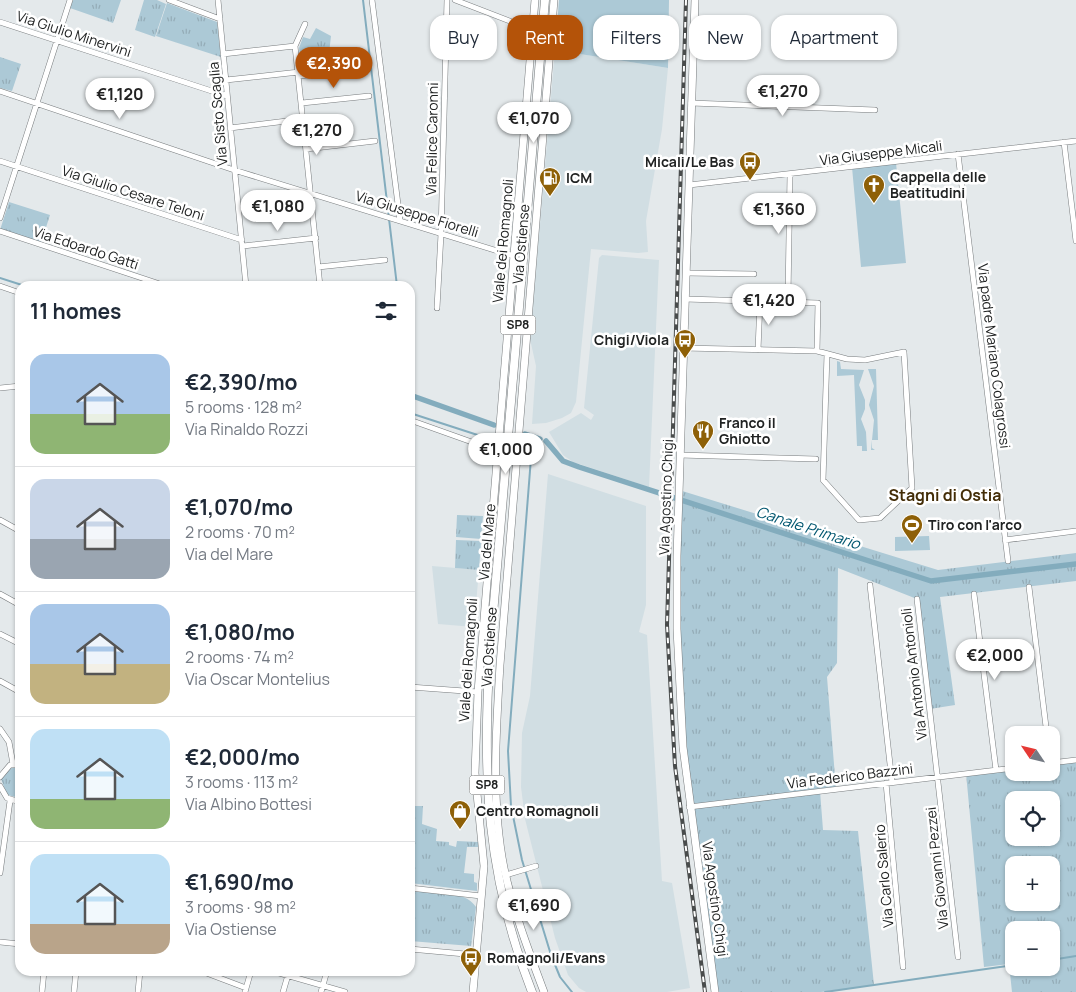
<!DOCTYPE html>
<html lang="en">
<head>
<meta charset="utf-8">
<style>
  body { margin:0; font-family:Manrope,sans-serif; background:#f6f6f7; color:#1f2937; height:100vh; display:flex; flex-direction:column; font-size:19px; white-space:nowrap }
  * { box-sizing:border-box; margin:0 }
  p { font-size:16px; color:#747a83 }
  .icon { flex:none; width:28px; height:28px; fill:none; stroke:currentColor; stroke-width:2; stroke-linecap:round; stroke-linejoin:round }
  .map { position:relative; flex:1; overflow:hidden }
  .side { position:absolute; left:15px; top:281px; width:400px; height:695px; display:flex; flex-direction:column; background:#fff; border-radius:15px; box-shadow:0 1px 4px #0004 }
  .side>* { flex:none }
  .guide { position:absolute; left:430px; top:15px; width:475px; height:45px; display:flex; gap:10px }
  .needle { width:32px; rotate:305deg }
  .controls { position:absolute; left:1005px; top:726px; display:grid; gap:10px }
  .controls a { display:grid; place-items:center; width:55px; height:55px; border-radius:10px; background:#fff; box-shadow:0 1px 4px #0004; font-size:25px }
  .price { position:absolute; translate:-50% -42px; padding:0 11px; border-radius:18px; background:#fff; color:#222; font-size:16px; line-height:32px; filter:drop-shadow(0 1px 2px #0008) }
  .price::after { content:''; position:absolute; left:50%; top:30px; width:15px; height:11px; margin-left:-8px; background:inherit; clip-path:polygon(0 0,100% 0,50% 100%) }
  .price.on { background:#b45309; color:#fff }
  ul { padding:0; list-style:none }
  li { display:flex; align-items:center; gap:15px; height:125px; padding:0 15px }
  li+li { border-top:1px solid #e0e1e3 }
  li span { display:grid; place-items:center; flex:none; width:140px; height:100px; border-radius:15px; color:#555 }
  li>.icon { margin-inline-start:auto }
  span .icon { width:60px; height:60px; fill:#fffc; stroke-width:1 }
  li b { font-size:21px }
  h2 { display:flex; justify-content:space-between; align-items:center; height:60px; padding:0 15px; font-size:21px }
  .pill { padding:0 18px; border-radius:15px; background:#fff; box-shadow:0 1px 4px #0004; font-size:18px; line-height:45px }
  .pill.on { background:#b45309; color:#fff }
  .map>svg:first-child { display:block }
</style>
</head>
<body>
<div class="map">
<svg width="1076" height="992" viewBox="0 0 1076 992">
  <defs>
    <pattern id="grass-tufts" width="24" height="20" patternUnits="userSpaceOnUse" patternTransform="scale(1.25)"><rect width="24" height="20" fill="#acc9d6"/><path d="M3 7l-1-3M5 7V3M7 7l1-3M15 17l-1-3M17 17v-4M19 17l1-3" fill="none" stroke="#94acb7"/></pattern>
  </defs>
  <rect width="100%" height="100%" fill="#e4e9eb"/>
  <path fill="#d1dee3" d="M555 50 668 68 662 129 646 221 648 252 638 253 591 249 576 402 571 413 562 418 546 423 532 424 536 366 530 339Z
    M602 255 659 260 649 487 573 462 563 455 549 432 581 413 591 420 594 415 584 408 599 258Z
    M548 474 646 506V605L639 632 647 635 662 881 672 883 690 988 667 992H586L579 988 568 975 555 938 525 819 521 787 522 733 530 696Z
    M432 566 479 570 474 627 438 624Z"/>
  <path fill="url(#grass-tufts)" fill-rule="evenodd" d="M73 0H121L113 23 70 8Z
    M144 0H157L166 4 155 37 135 30Z
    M167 3 217 22 221 57 156 36Z
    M316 28 331 36 327 71 303 73 299 48 303 37 310 39Z
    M0 57 21 64 12 91 0 88Z
    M9 202 50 215 41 243 0 230Z
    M679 490 938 570 1076 553V581L940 597 955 705 930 709 917 599 838 568 837 663 827 677 836 789 820 791 823 830 858 831 874 985 821 992H715L679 691Z
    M457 515 483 516 481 539 456 537Z
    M456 540 481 541 479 570 455 568Z
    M1076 760V992H1012L1009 964 984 967 966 773 1014 768V772H1051V763ZM1014 800H1051V838H1014ZM1014 865H1051V902H1014ZM1014 930H1051V968H1014Z
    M20 766V798L7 795 1 779 8 769Z
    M410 806H423L422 824 437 829 436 841 449 842V845L456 847 457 841 478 842V847H467L464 873 474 874V882L477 883V891L410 883Z
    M410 891C430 893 465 889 476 907L471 946 410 941Z"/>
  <path fill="#acc9d6" d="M559 0H669L668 68 555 50Z
    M896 163 906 263 861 267 852 167Z
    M837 361 840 362 841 369 864 370 859 385 865 400V409L861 419 866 432 867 451H862V446H857L854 375 837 376Z
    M868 369H876L878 440H872V448L875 450H871L874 420 869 405 874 386Z
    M929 536 930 550 895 551V537Z"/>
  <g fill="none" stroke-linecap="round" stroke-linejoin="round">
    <path stroke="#83acbd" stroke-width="2" d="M363 0 397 286
      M0 278 25 286
      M410 400V412
      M410 413 493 440
      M521 448 530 452 531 458 508 751 511 806 522 860 551 955 560 977 572 992
      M1051 960 1076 956
      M825 992 1014 965"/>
    <path stroke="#83acbd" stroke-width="5.5" d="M410 395 494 425
      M525 434 540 439
      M546 441 563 461 579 467 931 581 1076 564"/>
    <g stroke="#787c7e" stroke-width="6">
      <path id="street" d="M169 0 220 19
        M218 0 246 286
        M372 0 400 220
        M455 0 533 30
        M0 22 227 96
        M305 24 295 46 320 286
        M223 54 295 46
        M299 76 368 69
        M226 80 299 72
        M0 91 234 170 514 256
        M302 103 369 96
        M691 103 875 110
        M230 128 303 119
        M1064 142 1076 241
        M306 149 375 141
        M958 154 1008 561
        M0 161 242 240
        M689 185 1076 141
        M0 218 70 0
        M0 231 166 286
        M243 246 316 238
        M318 267 385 260
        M686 273 754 274
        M0 286 20 293
        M788 296 790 175
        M685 299 818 303 817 351
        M437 308 441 234 447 0
        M683 348 817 351 847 359 865 360 904 352 912 488 880 518 859 520 823 480 827 354
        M758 350 760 301
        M0 388 20 386
        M410 420 497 451
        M680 455 816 459
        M0 520 20 531
        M1005 540 1076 531
        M870 585 892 782
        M1029 587 1047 735
        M0 594 20 605
        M974 594 996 770
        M917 599 958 957
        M0 634 20 644
        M0 681 20 692
        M410 687 478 692
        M0 729 9 742 13 764
        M1051 763 1076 760
        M0 777 10 765H20
        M886 783 903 967
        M0 786 7 798 20 802
        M689 807 1014 768
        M0 873 10 801
        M506 875 536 866
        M410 888 481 896
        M0 942 20 944
        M410 949 476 955
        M201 971 246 988
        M272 971 345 992
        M42 992 44 971
        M74 992 76 971
        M138 992 140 971
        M245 992 251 971
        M283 992 288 975
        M321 992 327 971"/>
    </g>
    <g stroke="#787c7e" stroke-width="8">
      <path id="secondary" d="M695 0 677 556V629L683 747 715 992
        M473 992 484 866 475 773 478 692 535 0
        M544 992C529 952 513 910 504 868 491 802 496 732 500 665L554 0"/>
    </g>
    <g stroke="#787c7e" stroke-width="9">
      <path id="primary" d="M532 992C486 875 482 774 490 650L545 0"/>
    </g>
    <use href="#street" stroke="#fff" stroke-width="5"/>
    <use href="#secondary" stroke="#fff" stroke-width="7"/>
    <use href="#primary" stroke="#fff" stroke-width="8"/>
    <g stroke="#494c4c" stroke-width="4">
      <path id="rail" d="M686 0 667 625 675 766 705 992"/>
    </g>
    <use href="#rail" stroke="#fff" stroke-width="2" stroke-dasharray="5.5" stroke-linecap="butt"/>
  </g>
  <defs>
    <g id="bus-pin" transform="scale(1.125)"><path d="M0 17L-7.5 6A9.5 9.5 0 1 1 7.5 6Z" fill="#8e6007" stroke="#fff"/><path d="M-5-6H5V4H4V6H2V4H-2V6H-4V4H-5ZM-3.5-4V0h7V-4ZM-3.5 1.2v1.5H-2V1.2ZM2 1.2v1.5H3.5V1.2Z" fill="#fff"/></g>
    <g id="fuel-pin" transform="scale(1.125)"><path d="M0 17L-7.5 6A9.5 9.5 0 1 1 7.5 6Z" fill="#8e6007" stroke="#fff"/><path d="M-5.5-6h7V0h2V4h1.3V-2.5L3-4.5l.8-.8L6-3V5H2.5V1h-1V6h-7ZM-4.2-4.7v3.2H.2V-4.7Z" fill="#fff"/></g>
    <g id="church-pin" transform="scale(1.125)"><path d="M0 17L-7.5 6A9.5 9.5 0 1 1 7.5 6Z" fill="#8e6007" stroke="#fff"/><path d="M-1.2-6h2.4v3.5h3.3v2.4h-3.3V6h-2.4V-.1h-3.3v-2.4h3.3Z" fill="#fff"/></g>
    <g id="restaurant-pin" transform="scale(1.125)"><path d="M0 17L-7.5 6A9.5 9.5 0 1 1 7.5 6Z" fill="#8e6007" stroke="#fff"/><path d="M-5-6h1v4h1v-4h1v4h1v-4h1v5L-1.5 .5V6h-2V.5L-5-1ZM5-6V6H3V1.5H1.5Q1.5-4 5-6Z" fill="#fff"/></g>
    <g id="stadium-pin" transform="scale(1.125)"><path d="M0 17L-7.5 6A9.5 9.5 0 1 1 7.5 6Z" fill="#8e6007" stroke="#fff"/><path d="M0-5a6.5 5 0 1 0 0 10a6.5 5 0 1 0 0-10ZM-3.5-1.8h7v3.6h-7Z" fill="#fff"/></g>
    <g id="shop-pin" transform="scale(1.125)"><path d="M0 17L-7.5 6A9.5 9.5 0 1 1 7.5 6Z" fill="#8e6007" stroke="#fff"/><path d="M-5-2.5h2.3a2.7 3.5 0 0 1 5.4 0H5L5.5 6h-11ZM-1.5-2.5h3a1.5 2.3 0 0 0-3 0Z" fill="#fff"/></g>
  </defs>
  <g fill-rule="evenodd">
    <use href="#bus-pin" x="750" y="162"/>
    <use href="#fuel-pin" x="550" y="178"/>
    <use href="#church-pin" x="874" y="185"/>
    <use href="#bus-pin" x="685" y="340"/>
    <use href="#restaurant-pin" x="703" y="431"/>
    <use href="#stadium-pin" x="912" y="525"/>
    <use href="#shop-pin" x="460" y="811"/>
    <use href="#bus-pin" x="471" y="958"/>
  </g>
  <g text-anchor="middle" stroke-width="5" stroke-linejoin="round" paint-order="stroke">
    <g fill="#fff" stroke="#646565" stroke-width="1">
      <rect x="500.5" y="315.5" width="35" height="19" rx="4"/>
      <rect x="469.5" y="775.5" width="35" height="19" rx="4"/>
    </g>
    <g font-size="12" font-weight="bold" fill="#212323">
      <text x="518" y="329">SP8</text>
      <text x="487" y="789">SP8</text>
    </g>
    <g font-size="14" fill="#212323" stroke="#fff">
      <text transform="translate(74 34) rotate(18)" y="5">Via Giulio Minervini</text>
      <text transform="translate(218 114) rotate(-95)" y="5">Via Sisto Scaglia</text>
      <text transform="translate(432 139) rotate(-89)" y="5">Via Felice Caronni</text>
      <text transform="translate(881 153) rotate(-7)" y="5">Via Giuseppe Micali</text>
      <text transform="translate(133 193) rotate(18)" y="5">Via Giulio Cesare Teloni</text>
      <text transform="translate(417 214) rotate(17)" y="5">Via Giuseppe Fiorelli</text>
      <text transform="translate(503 241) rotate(-85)" y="5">Viale dei Romagnoli</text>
      <text transform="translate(521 244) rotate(-85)" y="5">Via Ostiense</text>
      <text transform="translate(86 248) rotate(18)" y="5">Via Edoardo Gatti</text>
      <text transform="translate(994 356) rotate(83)" y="5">Via padre Mariano Colagrossi</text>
      <text transform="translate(666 497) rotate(-88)" y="5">Via Agostino Chigi</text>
      <text transform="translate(487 542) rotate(-85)" y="5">Via del Mare</text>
      <text transform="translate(489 647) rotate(-86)" y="5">Via Ostiense</text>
      <text transform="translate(468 660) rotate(-86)" y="5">Viale dei Romagnoli</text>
      <text transform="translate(914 674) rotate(-97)" y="5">Via Antonio Antonioli</text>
      <text transform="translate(850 776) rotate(-7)" y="5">Via Federico Bazzini</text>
      <text transform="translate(937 868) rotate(-96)" y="5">Via Giovanni Pezzei</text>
      <text transform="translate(884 876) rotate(-95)" y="5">Via Carlo Salerio</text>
      <text transform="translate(715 899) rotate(82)" y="5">Via Agostino Chigi</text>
    </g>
    <g font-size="14" font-weight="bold" fill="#212323" stroke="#fff" text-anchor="start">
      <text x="734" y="167" text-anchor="end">Micali/Le Bas</text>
      <text x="890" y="182">Cappella delle<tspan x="890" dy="16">Beatitudini</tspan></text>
      <text x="566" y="183">ICM</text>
      <text x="669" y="345" text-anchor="end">Chigi/Viola</text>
      <text x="719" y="428">Franco il<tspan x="719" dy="16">Ghiotto</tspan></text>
      <text x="928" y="530">Tiro con l'arco</text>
      <text x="476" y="816">Centro Romagnoli</text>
      <text x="487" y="963">Romagnoli/Evans</text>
    </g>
    <g font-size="15" font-style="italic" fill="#025770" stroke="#fff">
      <text transform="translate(808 528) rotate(18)" y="5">Canale Primario</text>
    </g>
    <g font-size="16" font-weight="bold" fill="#432d07" stroke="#fff">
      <text x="945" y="501">Stagni di Ostia</text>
    </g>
  </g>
</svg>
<div class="controls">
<a><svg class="needle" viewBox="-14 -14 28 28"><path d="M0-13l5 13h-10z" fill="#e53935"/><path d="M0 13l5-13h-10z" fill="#747a83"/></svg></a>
<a><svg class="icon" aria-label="locate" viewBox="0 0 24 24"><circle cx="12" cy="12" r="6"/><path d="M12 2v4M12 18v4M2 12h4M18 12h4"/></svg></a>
<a>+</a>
<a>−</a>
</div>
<b class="price on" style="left:334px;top:89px">€2,390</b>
<b class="price" style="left:783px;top:117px">€1,270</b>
<b class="price" style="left:120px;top:120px">€1,120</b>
<b class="price" style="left:534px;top:144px">€1,070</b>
<b class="price" style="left:317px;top:156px">€1,270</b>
<b class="price" style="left:278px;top:232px">€1,080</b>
<b class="price" style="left:779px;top:235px">€1,360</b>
<b class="price" style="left:769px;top:326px">€1,420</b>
<b class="price" style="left:506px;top:475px">€1,000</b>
<b class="price" style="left:995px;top:681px">€2,000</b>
<b class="price" style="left:534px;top:931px">€1,690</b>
<div class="guide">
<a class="pill">Buy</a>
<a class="pill on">Rent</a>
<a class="pill">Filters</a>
<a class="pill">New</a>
<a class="pill">Apartment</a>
</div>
<section class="side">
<h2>11 homes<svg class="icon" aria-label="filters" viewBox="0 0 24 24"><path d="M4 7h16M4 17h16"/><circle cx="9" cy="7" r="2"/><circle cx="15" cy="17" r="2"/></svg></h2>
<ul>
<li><span style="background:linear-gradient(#a9c7e8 60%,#8fb573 0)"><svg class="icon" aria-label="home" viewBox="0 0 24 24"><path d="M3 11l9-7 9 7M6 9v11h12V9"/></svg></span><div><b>€2,390/mo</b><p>5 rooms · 128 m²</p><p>Via Rinaldo Rozzi</p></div></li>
<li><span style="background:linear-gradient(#c9d6e8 60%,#9aa5b1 0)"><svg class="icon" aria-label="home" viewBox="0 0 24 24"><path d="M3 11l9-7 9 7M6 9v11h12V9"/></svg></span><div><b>€1,070/mo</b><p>2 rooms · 70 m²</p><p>Via del Mare</p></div></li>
<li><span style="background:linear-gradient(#a9c7e8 60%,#c2b280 0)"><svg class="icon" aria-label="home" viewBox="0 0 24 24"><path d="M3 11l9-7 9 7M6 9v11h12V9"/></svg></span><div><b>€1,080/mo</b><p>2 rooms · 74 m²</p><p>Via Oscar Montelius</p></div></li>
<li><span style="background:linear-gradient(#bfe0f5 70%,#8fb573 0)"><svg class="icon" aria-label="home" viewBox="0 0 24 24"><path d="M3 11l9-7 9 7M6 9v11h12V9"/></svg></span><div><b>€2,000/mo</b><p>3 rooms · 113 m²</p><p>Via Albino Bottesi</p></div></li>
<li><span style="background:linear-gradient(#bfe0f5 70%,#b9a48a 0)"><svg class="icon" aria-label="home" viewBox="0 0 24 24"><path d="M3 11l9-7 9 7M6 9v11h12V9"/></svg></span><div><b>€1,690/mo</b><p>3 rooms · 98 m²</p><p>Via Ostiense</p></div></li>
</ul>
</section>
</div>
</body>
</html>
